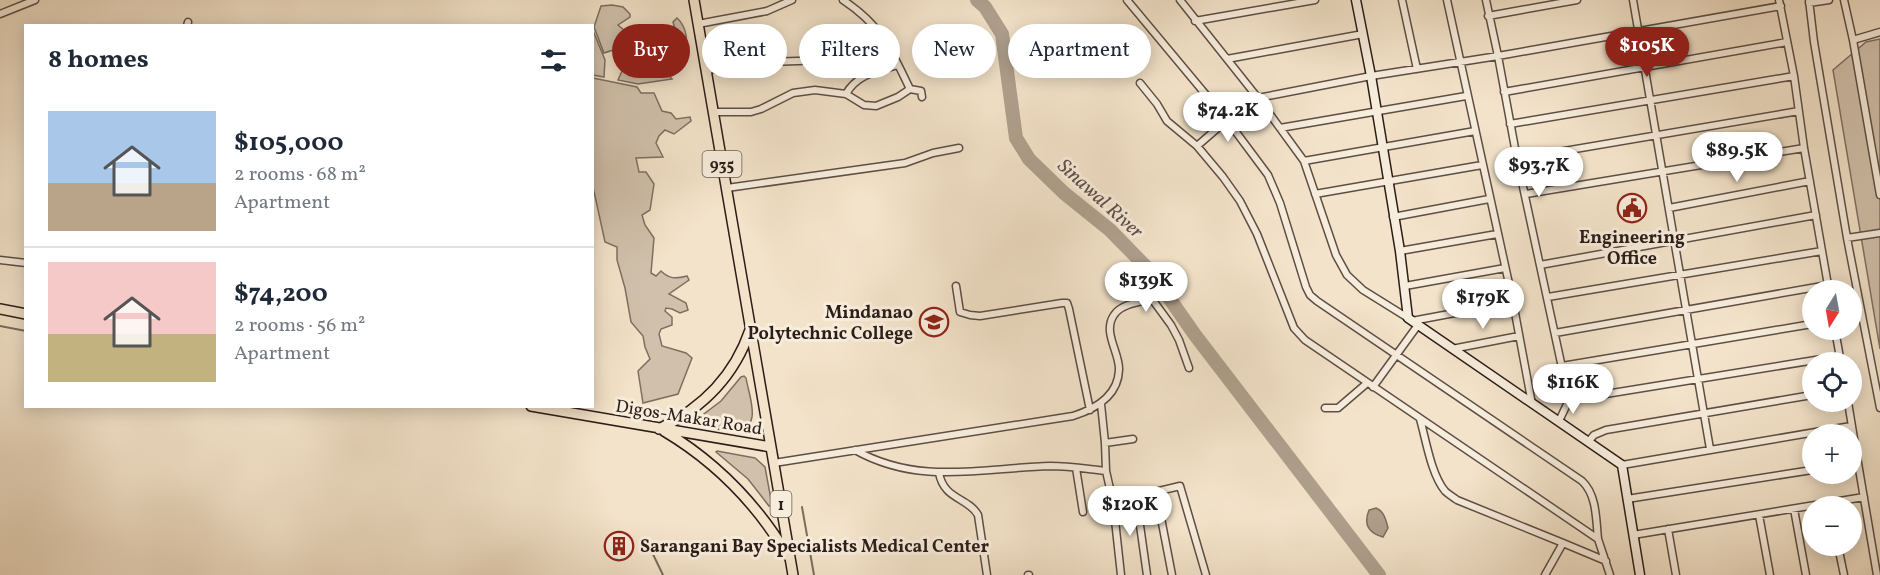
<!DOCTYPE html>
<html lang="en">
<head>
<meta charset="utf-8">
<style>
  body { margin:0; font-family:Vollkorn,serif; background:#f6f6f7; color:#1f2937; height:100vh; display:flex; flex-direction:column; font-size:22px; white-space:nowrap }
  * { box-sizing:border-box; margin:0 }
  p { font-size:20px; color:#747a83 }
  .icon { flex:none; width:33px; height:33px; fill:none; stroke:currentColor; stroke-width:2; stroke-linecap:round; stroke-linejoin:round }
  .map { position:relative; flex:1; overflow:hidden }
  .details { position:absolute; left:24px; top:24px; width:570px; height:384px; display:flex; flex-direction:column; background:#fff; border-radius:0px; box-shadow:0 3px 15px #0003 }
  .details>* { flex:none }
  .top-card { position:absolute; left:612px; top:24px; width:570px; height:54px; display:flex; gap:12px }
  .needle { width:39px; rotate:191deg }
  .buttons { position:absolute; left:1802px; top:280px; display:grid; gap:12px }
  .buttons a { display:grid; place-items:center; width:60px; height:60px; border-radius:50%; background:#fff; box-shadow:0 3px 15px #0003; font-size:30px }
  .price { position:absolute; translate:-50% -51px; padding:0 14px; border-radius:21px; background:#fff; color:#222; font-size:20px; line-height:39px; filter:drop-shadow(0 2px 3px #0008) }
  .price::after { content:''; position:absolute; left:50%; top:36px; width:18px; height:14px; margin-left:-9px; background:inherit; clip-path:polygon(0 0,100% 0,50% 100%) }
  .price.active { background:#8f2418; color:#fff }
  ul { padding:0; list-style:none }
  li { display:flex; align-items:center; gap:18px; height:150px; padding:0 24px }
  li+li { border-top:2px solid #e0e1e3 }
  li span { display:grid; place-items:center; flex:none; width:168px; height:120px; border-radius:0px; color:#555 }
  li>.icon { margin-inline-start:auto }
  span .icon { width:72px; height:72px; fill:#fffc; stroke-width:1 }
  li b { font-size:26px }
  h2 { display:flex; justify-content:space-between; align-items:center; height:72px; padding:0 24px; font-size:26px }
  .chip { padding:0 21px; border-radius:27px; background:#fff; box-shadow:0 3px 15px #0003; font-size:21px; line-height:54px }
  .chip.active { background:#8f2418; color:#fff }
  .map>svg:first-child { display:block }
</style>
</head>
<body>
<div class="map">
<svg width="1880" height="575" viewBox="0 0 1880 575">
  <rect width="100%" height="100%" fill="#f3e3ca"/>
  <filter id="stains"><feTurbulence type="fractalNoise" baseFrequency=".00333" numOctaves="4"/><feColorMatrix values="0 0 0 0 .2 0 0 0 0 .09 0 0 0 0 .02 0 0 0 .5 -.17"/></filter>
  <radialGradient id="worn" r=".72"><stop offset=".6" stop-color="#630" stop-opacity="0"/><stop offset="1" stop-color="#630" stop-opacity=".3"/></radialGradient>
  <path fill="#d1c1ac" stroke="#7e6f62" stroke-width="1.5" d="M612 5 623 7 630 14V17L618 25 625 31 633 28C643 38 663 33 675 29L673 22 677 18C684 24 689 38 685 47 678 46 673 42 666 41 644 37 625 47 604 53L594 27 601 6Z
    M592 28 605 60 604 77 593 75Z
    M1880 39V349L1833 70 1866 42Z
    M643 43 649 64H664L667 73 672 79 638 84 618 80 622 71 619 51Z
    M593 78 637 87 641 93H654L662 111 671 113 676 119 690 117 691 121 674 134 665 130 659 136 656 143 663 157 636 158 639 172H646L654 184 650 210 642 215 645 225 654 238 651 273 656 276 661 271C669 279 676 279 687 276L689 280 669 294 686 303 688 310 680 313 672 309 666 308 665 311 672 317V325L661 329 659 334 662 346 686 353 692 358 678 394 643 403 638 371 650 359 645 347 643 336 631 322 625 288 617 260V247L605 242 593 187Z
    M744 376 746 378C748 390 754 406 752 417 748 439 714 429 700 424L699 422 700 417 721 401 741 377Z
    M717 451 755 458 765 467 772 505 769 506 748 479 716 452Z"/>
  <path fill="#afa08d" stroke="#7b6c5e" stroke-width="1.5" d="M1376 508C1384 511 1386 520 1388 528L1383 537C1369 533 1363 525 1369 510Z"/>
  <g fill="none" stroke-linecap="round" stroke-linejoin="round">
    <path stroke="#7b6c5e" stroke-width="2" d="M0 326 26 331
      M802 507 814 575
      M649 546 663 575"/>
    <path stroke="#afa08d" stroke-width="14" d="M977 0 985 7 1002 34 1016 138 1029 159 1064 193 1110 230 1151 272 1195 335 1379 575"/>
    <g stroke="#5e4e44" stroke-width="9">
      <path id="street" d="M843 0C882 26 890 48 910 89L921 91 922 97
        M1127 0 1227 120 1268 175 1280 203 1306 287 1310 295 1317 301 1582 481C1597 495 1596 520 1598 539
        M1180 0 1258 98 1304 161 1336 255 1347 275 1363 290 1408 318
        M1402 0 1417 69
        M1447 0 1513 302 1532 404
        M1486 0 1498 56 1517 159 1569 400
        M1633 0 1710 449
        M1779 0 1794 76 1804 148 1829 291
        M1809 0 1814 42 1847 238 1880 408
        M1844 0 1853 40 1880 195
        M1809 3 1829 0
        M0 14 35 0
        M1488 16 1577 0
        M1195 21 1315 0
        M698 24 767 11 792 0
        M187 26 188 22
        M1853 40 1880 32
        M1227 59 1363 34
        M706 70 767 62 828 60
        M1140 83 1157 104 1167 121 1197 146 1223 177 1240 201 1257 234 1294 328 1305 340 1598 539 1610 575
        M1504 92 1787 42
        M846 94C857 74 878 71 898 65
        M714 112H751L761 109 793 93 815 90 846 94 864 105 876 106 898 97 910 89
        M1510 124 1794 76
        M1280 128 1466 96
        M1197 146 1227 120 1258 98 1371 76 1498 56 1781 6
        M1517 159 1799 111
        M1304 161 1475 131
        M727 188 905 163 933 153 959 148
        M1315 194 1482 165
        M1526 194 1804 148
        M1669 208 1810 181
        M1393 217 1489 199
        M1847 238 1880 233
        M1400 251 1497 234
        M0 260 26 263
        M1540 265 1816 215
        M956 286 960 312 970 315 980 316 1062 303H1067L1069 309 1090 410
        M1405 286 1505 268
        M1548 297 1822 251
        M1412 321 1513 302
        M1835 330 1841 363
        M1555 333 1828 285
        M1452 349 1519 336
        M1562 366 1812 324
        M1373 387 1418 325
        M1848 402 1858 463
        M1101 404 1105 443 1106 471 1113 502 1121 575
        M1325 408H1338L1366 384
        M1420 419C1426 440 1431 474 1445 491 1448 494 1453 497 1457 500L1563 543
        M1559 421 1569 400 1840 356
        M1588 442 1594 435 1606 430 1812 395
        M1105 443 1133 439
        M855 450C919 486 982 468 1050 466 1069 466 1087 469 1106 471
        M774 463 1073 416C1095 409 1118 396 1119 370 1120 353 1102 332 1114 315 1121 304 1139 302 1152 299L1171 325 1179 340 1189 368
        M1851 464 1858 463 1877 575
        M1622 465 1851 426
        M1076 468 1083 512
        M939 473C944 500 968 497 978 515L987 575
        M1156 492 1172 575
        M1136 497 1147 575
        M1627 499 1812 470
        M1113 502 1180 486 1206 575
        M1794 509 1806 575
        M1759 515 1770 575
        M1668 529 1676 575
        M1633 535 1864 497
        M1838 546 1844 575
        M1028 575H1029
        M1545 575 1563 543 1606 561"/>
    </g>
    <g stroke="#2c1d18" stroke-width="11">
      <path id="secondary" d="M1356 0 1371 76 1400 251 1408 318 1622 465 1640 575"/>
    </g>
    <g stroke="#2c1d18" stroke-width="12">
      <path id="primary" d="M694 0 793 575
        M0 309 26 314
        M531 406 771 447
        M659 429C703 408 734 377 750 330
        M664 431C716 462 757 504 788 556"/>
    </g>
    <use href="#street" stroke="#f7eddd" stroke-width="6"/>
    <use href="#secondary" stroke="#f7eddd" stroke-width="8"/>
    <use href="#primary" stroke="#f3e3ca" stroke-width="9"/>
  </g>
  <defs>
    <g id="civic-ring" transform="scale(1.5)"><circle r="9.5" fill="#f7eddd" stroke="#8f2418" stroke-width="1.5"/><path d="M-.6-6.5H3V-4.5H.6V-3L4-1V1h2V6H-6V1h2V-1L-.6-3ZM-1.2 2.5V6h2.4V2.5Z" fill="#8f2418"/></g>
    <g id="university-ring" transform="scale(1.5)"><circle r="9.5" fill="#f7eddd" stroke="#8f2418" stroke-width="1.5"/><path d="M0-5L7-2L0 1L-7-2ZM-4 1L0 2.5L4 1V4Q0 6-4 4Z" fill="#8f2418"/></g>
    <g id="building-ring" transform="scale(1.5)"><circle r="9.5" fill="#f7eddd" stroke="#8f2418" stroke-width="1.5"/><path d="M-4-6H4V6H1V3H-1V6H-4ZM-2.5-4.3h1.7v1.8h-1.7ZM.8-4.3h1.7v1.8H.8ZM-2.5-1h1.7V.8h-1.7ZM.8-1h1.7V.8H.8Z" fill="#8f2418"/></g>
  </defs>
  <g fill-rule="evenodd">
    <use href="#civic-ring" x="1632" y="208"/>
    <use href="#university-ring" x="934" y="322"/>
    <use href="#building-ring" x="619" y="546"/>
  </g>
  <g text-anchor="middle" stroke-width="6" stroke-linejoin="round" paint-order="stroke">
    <g fill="#f7eddd" stroke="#695b53" stroke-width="1.5">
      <rect x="702.5" y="151" width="39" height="26" rx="4.5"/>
      <rect x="770.5" y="491" width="21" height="26" rx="4.5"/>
    </g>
    <g font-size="16" font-weight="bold" fill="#2c1d18">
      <text x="722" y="170">935</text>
      <text x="781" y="510">1</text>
    </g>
    <g font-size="18" font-weight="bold" fill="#2c1d18" stroke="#f7eddd">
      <text x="1632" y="243">Engineering<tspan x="1632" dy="21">Office</tspan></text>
      <text x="913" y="318" text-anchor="end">Mindanao<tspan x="913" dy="21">Polytechnic College</tspan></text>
      <text x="640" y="552" text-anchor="start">Sarangani Bay Specialists Medical Center</text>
    </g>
    <g font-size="18" fill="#2c1d18" stroke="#f7eddd">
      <text transform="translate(689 417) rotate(9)" y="6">Digos-Makar Road</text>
    </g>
    <g font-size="20" font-style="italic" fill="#605147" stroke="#f7eddd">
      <text transform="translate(1101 198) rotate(42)" y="7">Sinawal River</text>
    </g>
  </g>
  <rect width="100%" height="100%" filter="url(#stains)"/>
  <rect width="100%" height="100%" fill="url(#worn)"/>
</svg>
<div class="buttons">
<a><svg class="needle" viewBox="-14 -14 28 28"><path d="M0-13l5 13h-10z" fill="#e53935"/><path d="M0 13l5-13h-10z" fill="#747a83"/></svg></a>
<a><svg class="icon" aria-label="locate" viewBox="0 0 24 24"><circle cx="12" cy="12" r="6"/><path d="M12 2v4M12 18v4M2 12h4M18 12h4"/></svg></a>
<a>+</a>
<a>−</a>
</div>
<b class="price active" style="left:1647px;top:78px">$105K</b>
<b class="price" style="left:1228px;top:143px">$74.2K</b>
<b class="price" style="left:1737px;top:183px">$89.5K</b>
<b class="price" style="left:1539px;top:198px">$93.7K</b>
<b class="price" style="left:1146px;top:313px">$139K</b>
<b class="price" style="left:1483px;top:330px">$179K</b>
<b class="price" style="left:1573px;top:415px">$116K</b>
<b class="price" style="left:1130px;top:537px">$120K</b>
<div class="top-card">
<a class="chip active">Buy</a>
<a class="chip">Rent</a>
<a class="chip">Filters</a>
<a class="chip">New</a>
<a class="chip">Apartment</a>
</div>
<section class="details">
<h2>8 homes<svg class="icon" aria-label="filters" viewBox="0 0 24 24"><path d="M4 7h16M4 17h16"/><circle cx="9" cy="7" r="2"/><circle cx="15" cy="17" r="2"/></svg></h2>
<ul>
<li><span style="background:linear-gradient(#a9c7e8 60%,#b9a48a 0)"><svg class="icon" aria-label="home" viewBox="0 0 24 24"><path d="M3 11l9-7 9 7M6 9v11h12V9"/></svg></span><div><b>$105,000</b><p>2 rooms · 68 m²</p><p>Apartment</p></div></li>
<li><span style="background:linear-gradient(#f6c9c9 60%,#c2b280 0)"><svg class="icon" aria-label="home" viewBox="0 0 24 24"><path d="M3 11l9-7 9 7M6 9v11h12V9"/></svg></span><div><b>$74,200</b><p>2 rooms · 56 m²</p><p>Apartment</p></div></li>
</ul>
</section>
</div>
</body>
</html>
